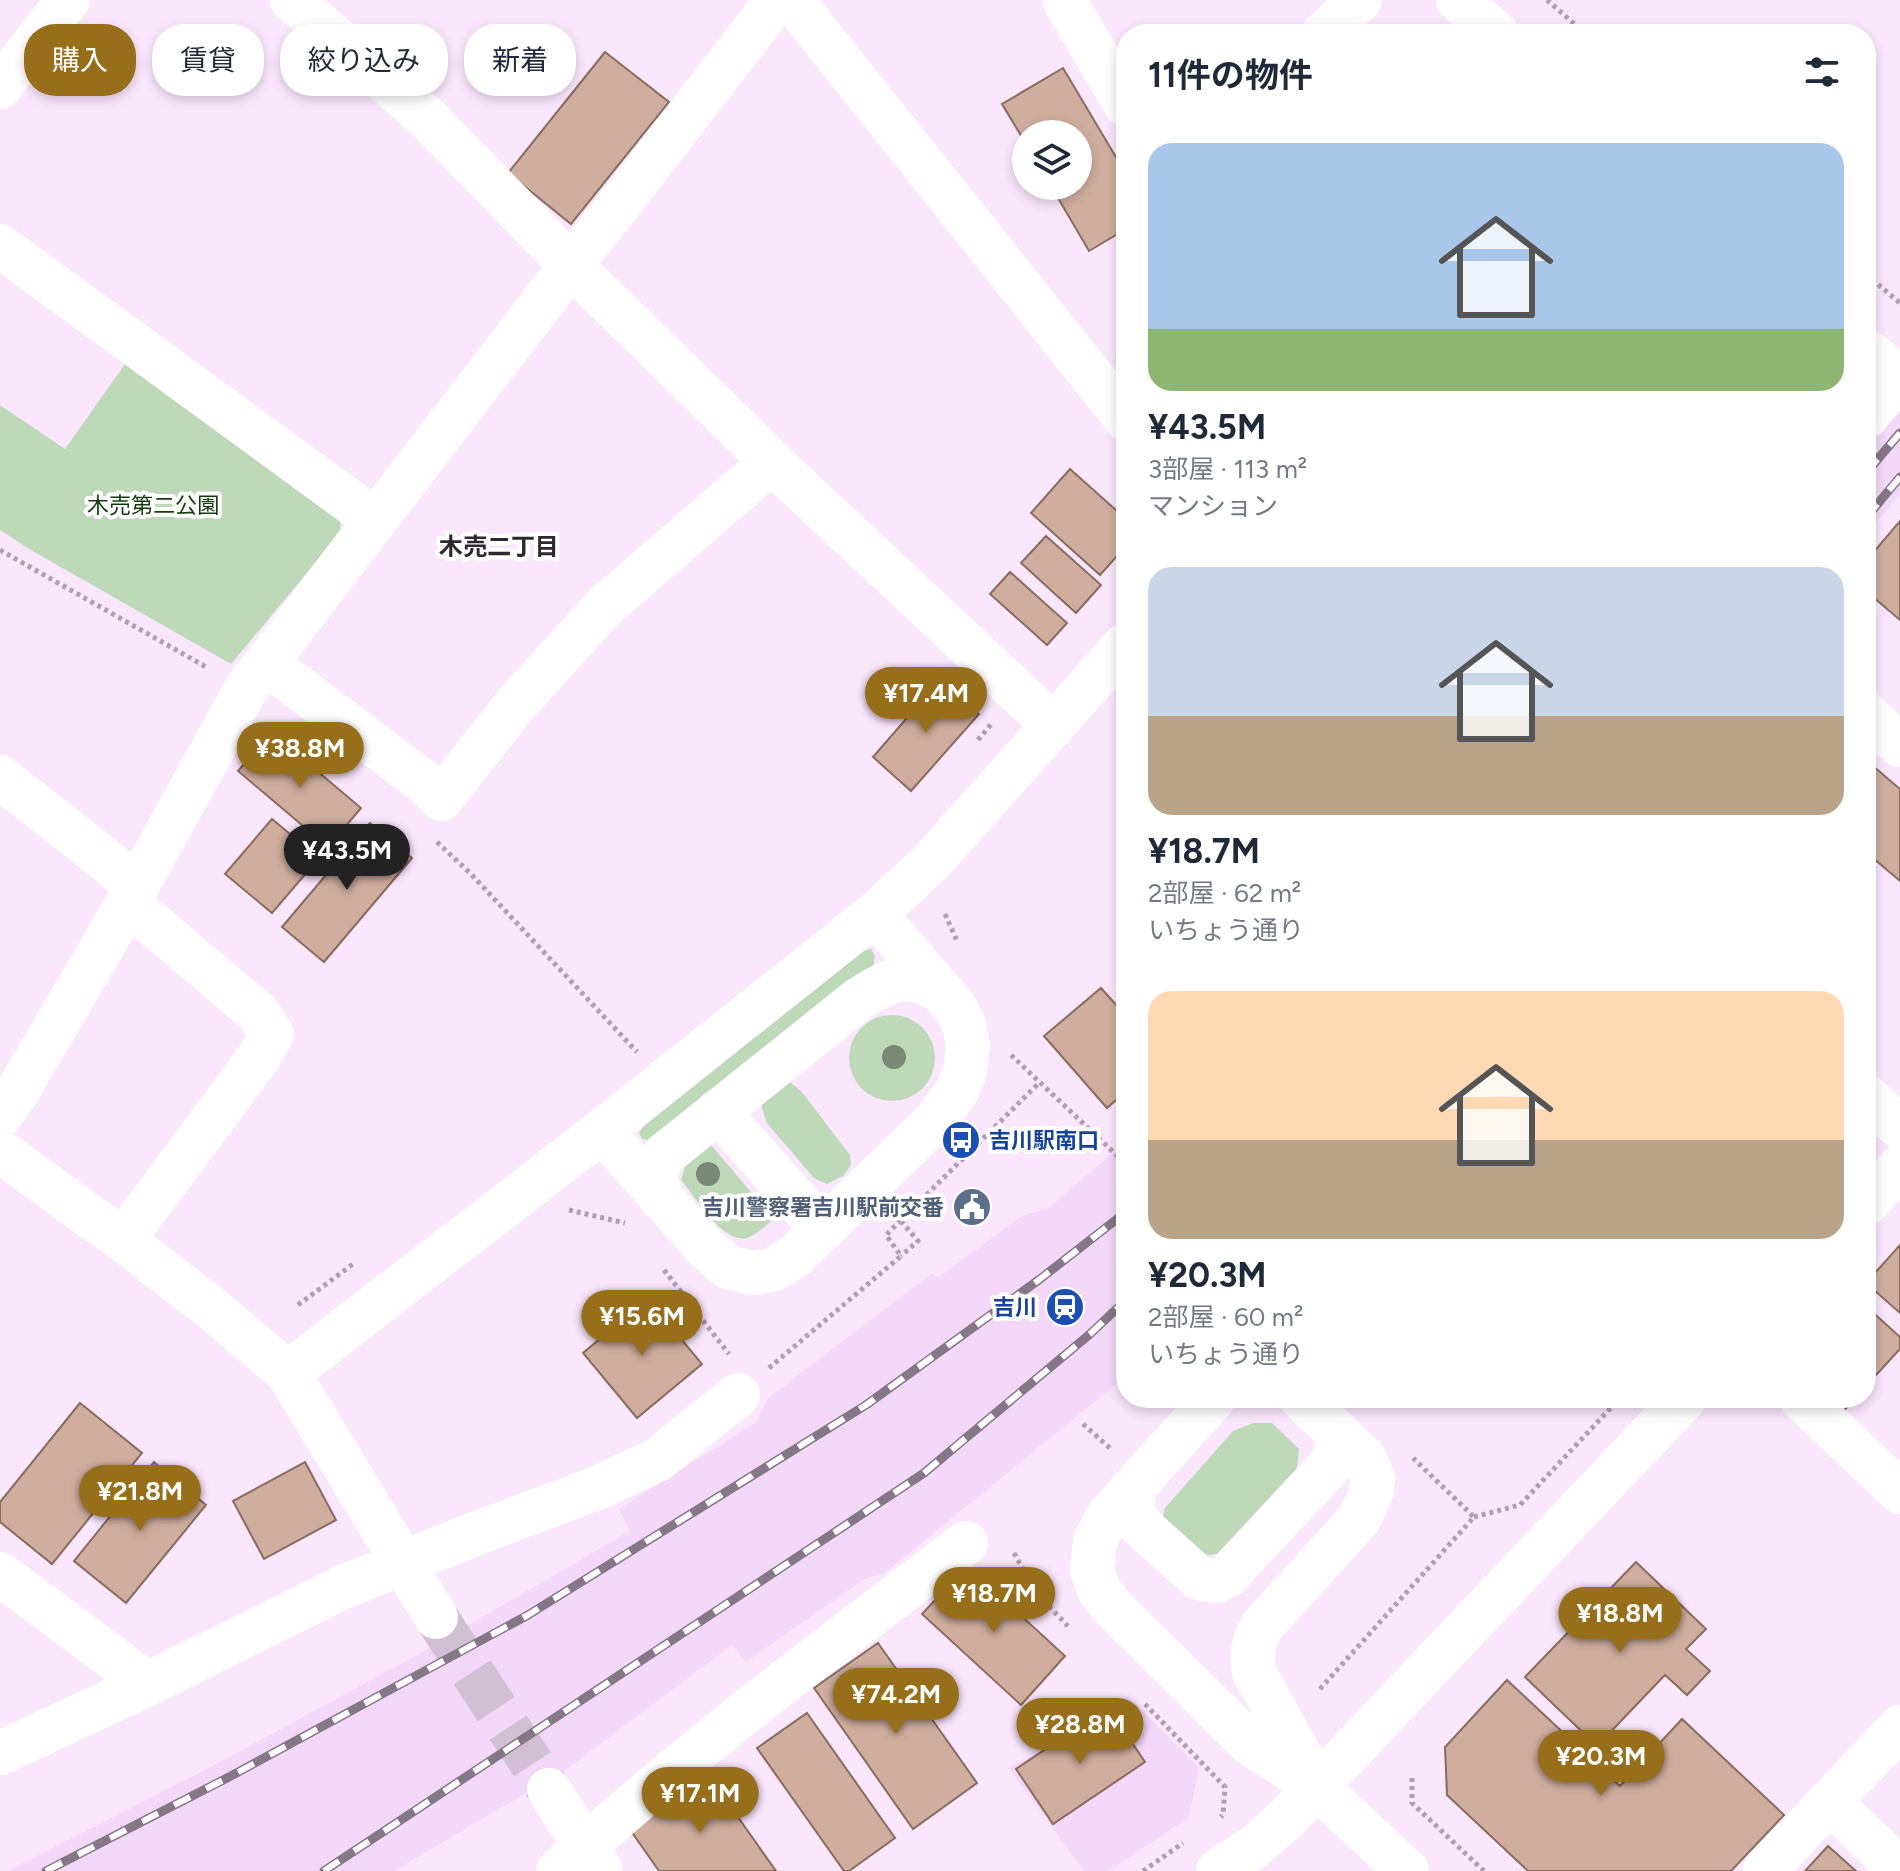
<!DOCTYPE html>
<html lang="ja">
<head>
<meta charset="utf-8">
<style>
  body { margin:0; font-family:Figtree,"Noto Sans JP",sans-serif; background:#f6f6f7; color:#1f2937; height:100vh; display:flex; flex-direction:column; font-size:30px; white-space:nowrap }
  * { box-sizing:border-box; margin:0 }
  p { font-size:26px; color:#747a83 }
  .icon { flex:none; width:44px; height:44px; fill:none; stroke:currentColor; stroke-width:2; stroke-linecap:round; stroke-linejoin:round }
  .map { position:relative; flex:1; overflow:hidden }
  .sheet { position:absolute; left:1116px; top:24px; width:760px; height:1384px; display:flex; flex-direction:column; background:#fff; border-radius:32px; box-shadow:0 4px 12px #0003 }
  .sheet>* { flex:none }
  .top-card { position:absolute; left:24px; top:24px; width:760px; height:72px; display:flex; gap:16px }
  .fabs { position:absolute; left:1012px; top:120px; display:grid; gap:16px }
  .fabs a { display:grid; place-items:center; width:80px; height:80px; border-radius:50%; background:#fff; box-shadow:0 4px 12px #0003; font-size:40px }
  .price { position:absolute; translate:-50% -68px; padding:0 18px; border-radius:28px; background:#976f1a; color:#fff; font-size:26px; line-height:52px; filter:drop-shadow(0 2px 4px #0008) }
  .price::after { content:''; position:absolute; left:50%; top:48px; width:24px; height:18px; margin-left:-12px; background:inherit; clip-path:polygon(0 0,100% 0,50% 100%) }
  .price.selected { background:#222; color:#fff }
  ul { padding:0; list-style:none }
  li { display:grid; align-content:center; gap:16px; height:424px; padding:0 32px }
  li span { display:grid; place-items:center; height:248px; border-radius:24px; color:#555 }
  li>.icon { margin-inline-start:auto }
  span .icon { width:144px; height:144px; fill:#fffc; stroke-width:1 }
  li b { font-size:34px }
  h2 { display:flex; justify-content:space-between; align-items:center; height:96px; padding:0 32px; font-size:34px }
  .tag { padding:0 28px; border-radius:32px; background:#fff; box-shadow:0 4px 12px #0003; font-size:28px; line-height:72px }
  .tag.selected { background:#976f1a; color:#fff }
  .map>svg:first-child { display:block }
</style>
</head>
<body>
<div class="map">
<svg width="1900" height="1871" viewBox="0 0 1900 1871">
  <rect width="100%" height="100%" fill="#fae7fd"/>
  <path fill="#f4d8f9" d="M1900 400V495L1866 534V439Z
    M1126 1142V1376L885 1573 866 1578 746 1662 732 1645 567 1769 394 1871H8L220 1762 417 1655 630 1531 619 1509 756 1422 768 1398 931 1274 939 1277 1022 1216 1047 1209Z
    M1128 1696 1199 1768 1189 1817 1109 1871H1084L1009 1768Z"/>
  <path fill="#bdd9b8" d="M125 364 339 510 341 532 231 664 29 549 0 530V405L65 449Z
    M871 949 875 956 873 967 650 1140 642 1139 639 1133 644 1126 849 960 860 952Z
    M849 1058a43 43 0 1 1 86 0a43 43 0 1 1-86 0Z
    M790 1082 802 1092 850 1155 851 1165 843 1176 827 1184 814 1178 766 1122 761 1103Z
    M711 1145 774 1219C766 1225 757 1235 747 1238 723 1244 695 1197 681 1180L686 1164Z
    M1253 1423H1272L1299 1449 1297 1468 1217 1554 1195 1556 1161 1527 1165 1508 1233 1431Z"/>
  <path fill="#cfae9f" stroke="#8a6c5e" stroke-width="2" d="M605 52 669 102 571 224 508 173Z
    M1063 68 1126 174V229L1089 251 1051 186H1078V134H1026V144L1002 104Z
    M1070 469 1126 519V546L1100 575 1031 513Z
    M1900 521V620L1866 591V561Z
    M1046 536 1101 585 1076 613 1021 563Z
    M1010 572 1067 623 1047 645 990 594Z
    M940 680 979 714 911 791 873 757Z
    M271 732 361 808 328 847 238 771Z
    M1866 760 1900 789V881L1866 852Z
    M272 819 319 858 272 913 225 874Z
    M370 823 412 858 324 962 282 927Z
    M1126 847V863L1118 855Z
    M1101 988 1126 1016V1091L1107 1108 1044 1036Z
    M1900 1245V1313L1866 1283Z
    M648 1299 702 1364 637 1418 583 1353Z
    M1866 1306 1900 1337V1349L1866 1386Z
    M1825 1398H1855L1842 1413Z
    M80 1403 142 1453 52 1564 0 1522V1502Z
    M154 1462 206 1505 126 1603 74 1561Z
    M305 1462 336 1520 264 1559 233 1501Z
    M1636 1562 1706 1629 1686 1649 1710 1671 1687 1695 1665 1675 1597 1746 1525 1677Z
    M967 1566 1065 1656 1021 1705 922 1614Z
    M878 1643 977 1783 913 1829 814 1688Z
    M1507 1680 1620 1786 1682 1719 1784 1815 1731 1871H1528L1447 1795 1445 1747Z
    M1108 1707 1145 1762 1053 1824 1016 1769Z
    M807 1713 895 1838 849 1871H844L757 1748Z
    M709 1776 776 1871H659L631 1831Z
    M1828 1846 1856 1871H1805Z"/>
  <g fill="none" stroke-linecap="round" stroke-linejoin="round">
    <path stroke="#d1c0d4" stroke-width="44" stroke-dasharray="44 22" stroke-linecap="butt" d="M436 1617 549 1790"/>
    <path stroke="#ae9fb1" stroke-width="5" stroke-dasharray="4 4" stroke-linecap="butt" d="M1547 0 1586 34
      M1866 274 1900 303
      M0 550 208 668
      M978 740 992 723
      M437 842 471 874 637 1052
      M945 914 957 941
      M1011 1055 1126 1164
      M569 1210 625 1223
      M901 1221 918 1241 901 1256
      M664 1270 729 1354
      M298 1305 353 1264
      M769 1368 901 1256 886 1235 1040 1082
      M1083 1424 1112 1450
      M1474 1517 1520 1505 1620 1398
      M1014 1553 1036 1593 1068 1626
      M1320 1689 1474 1517 1413 1458
      M1145 1704 1225 1787 1223 1815 1221 1817
      M1412 1778V1803L1484 1871
      M1143 1871 1183 1843"/>
    <path stroke="#fff" stroke-width="44" d="M292 0 427 118 571 265 772 462 1054 726
      M792 0 1126 419
      M1064 0 1126 105
      M1458 0 1497 34
      M1323 34 1360 0
      M0 87 68 0
      M0 246 375 520
      M1866 350 1900 379
      M1866 417 1899 378
      M266 663 425 783 441 799 515 705 606 605 772 462
      M1866 714 1900 745
      M0 777 111 864 136 887
      M1866 1096 1900 1127
      M718 1111 822 1229
      M0 1116 17 1092 128 903 246 689 571 265 608 219 777 0
      M602 1131 707 1249 728 1267 752 1273 772 1270 794 1257 935 1121 957 1091 965 1071 968 1045 964 1025 955 1007 875 914
      M0 1151 123 1240 210 1307 288 1373 436 1617
      M662 1199C656 1180 653 1172 664 1155L859 999C890 979 909 970 942 992
      M1866 1204 1900 1167
      M123 1240 259 1057 272 1034 258 1013 128 903
      M288 1373 602 1131 875 914 931 862 1126 644
      M1214 1398 1108 1516 1095 1541 1092 1570 1099 1590 1113 1608 1251 1744 1317 1787 1407 1871
      M1301 1398 1365 1459 1373 1478 1371 1493 1360 1518 1262 1626C1253 1642 1251 1653 1254 1672L1314 1781
      M1801 1398 1900 1492
      M1134 1488 1133 1512 1141 1526 1199 1578 1216 1581 1227 1576 1329 1467 1336 1452 1338 1432
      M0 1574 148 1684
      M0 1753 148 1684 341 1588 477 1533 597 1488 657 1460 738 1395
      M549 1790 600 1869
      M1830 1802 1900 1870
      M558 1871C686 1753 827 1649 966 1543
      M1218 1871 1253 1848 1287 1818 1685 1398
      M1764 1871 1900 1727"/>
    <g stroke="#847786" stroke-width="9">
      <path id="rail" d="M1866 473 1900 433
        M1866 518 1900 477
        M46 1871 229 1777 528 1615 866 1405 1040 1279 1126 1212
        M324 1871 924 1473 1090 1334 1126 1300"/>
    </g>
    <use href="#rail" stroke="#fff" stroke-width="6" stroke-dasharray="18" stroke-linecap="butt"/>
  </g>
  <g fill="#798976">
    <circle cx="894" cy="1057" r="12"/>
    <circle cx="708" cy="1174" r="12"/>
  </g>
  <defs>
    <g id="bus-disc" transform="scale(2)"><circle r="9.5" fill="#1a4fb4" stroke="#fff"/><path d="M-5-6H5V4H4V6H2V4H-2V6H-4V4H-5ZM-3.5-4V0h7V-4ZM-3.5 1.2v1.5H-2V1.2ZM2 1.2v1.5H3.5V1.2Z" fill="#fff"/></g>
    <g id="civic-disc" transform="scale(2)"><circle r="9.5" fill="#5c6f8a" stroke="#fff"/><path d="M-.6-6.5H3V-4.5H.6V-3L4-1V1h2V6H-6V1h2V-1L-.6-3ZM-1.2 2.5V6h2.4V2.5Z" fill="#fff"/></g>
    <g id="station-disc" transform="scale(2)"><circle r="9.5" fill="#1a4fb4" stroke="#fff"/><path d="M-3-6H3Q5-6 5-4V2Q5 4 3 4L4.5 6H3L1.5 4h-3L-3 6H-4.5L-3 4Q-5 4-5 2V-4Q-5-6-3-6ZM-3.5-4v3h7v-3ZM-3.5 1v1.5H-2V1ZM2 1v1.5H3.5V1Z" fill="#fff"/></g>
  </defs>
  <g fill-rule="evenodd">
    <use href="#bus-disc" x="961" y="1140"/>
    <use href="#civic-disc" x="972" y="1207"/>
    <use href="#station-disc" x="1065" y="1307"/>
  </g>
  <g text-anchor="middle" stroke-width="8" stroke-linejoin="round" paint-order="stroke">
    <g font-size="22" fill="#103c08" stroke="#fff">
      <text x="153" y="513">木売第二公園</text>
    </g>
    <g font-size="22" font-weight="bold" fill="#164399" stroke="#fff" text-anchor="start">
      <text x="989" y="1148">吉川駅南口</text>
      <text x="1037" y="1315" text-anchor="end">吉川</text>
    </g>
    <g font-size="22" font-weight="bold" fill="#4e5e75" stroke="#fff" text-anchor="end">
      <text x="944" y="1215">吉川警察署吉川駅前交番</text>
    </g>
    <g font-size="24" font-weight="bold" fill="#2f2630" stroke="#fff">
      <text x="499" y="555">木売二丁目</text>
    </g>
  </g>
</svg>
<div class="fabs">
<a><svg class="icon" aria-label="layers" viewBox="0 0 24 24"><path d="M12 4l9 5-9 5-9-5zM3 14l9 5 9-5"/></svg></a>
</div>
<b class="price" style="left:926px;top:735px">¥17.4M</b>
<b class="price" style="left:300px;top:790px">¥38.8M</b>
<b class="price selected" style="left:347px;top:892px">¥43.5M</b>
<b class="price" style="left:642px;top:1358px">¥15.6M</b>
<b class="price" style="left:140px;top:1533px">¥21.8M</b>
<b class="price" style="left:994px;top:1635px">¥18.7M</b>
<b class="price" style="left:1620px;top:1655px">¥18.8M</b>
<b class="price" style="left:896px;top:1736px">¥74.2M</b>
<b class="price" style="left:1080px;top:1766px">¥28.8M</b>
<b class="price" style="left:1601px;top:1798px">¥20.3M</b>
<b class="price" style="left:700px;top:1835px">¥17.1M</b>
<div class="top-card">
<a class="tag selected">購入</a>
<a class="tag">賃貸</a>
<a class="tag">絞り込み</a>
<a class="tag">新着</a>
</div>
<section class="sheet">
<h2>11件の物件<svg class="icon" aria-label="filters" viewBox="0 0 24 24"><path d="M4 7h16M4 17h16"/><circle cx="9" cy="7" r="2"/><circle cx="15" cy="17" r="2"/></svg></h2>
<ul>
<li><span style="background:linear-gradient(#a9c7e8 75%,#8fb573 0)"><svg class="icon" aria-label="home" viewBox="0 0 24 24"><path d="M3 11l9-7 9 7M6 9v11h12V9"/></svg></span><div><b>¥43.5M</b><p>3部屋 · 113 m²</p><p>マンション</p></div></li>
<li><span style="background:linear-gradient(#c9d6e8 60%,#b9a48a 0)"><svg class="icon" aria-label="home" viewBox="0 0 24 24"><path d="M3 11l9-7 9 7M6 9v11h12V9"/></svg></span><div><b>¥18.7M</b><p>2部屋 · 62 m²</p><p>いちょう通り</p></div></li>
<li><span style="background:linear-gradient(#ffd9b3 60%,#b9a48a 0)"><svg class="icon" aria-label="home" viewBox="0 0 24 24"><path d="M3 11l9-7 9 7M6 9v11h12V9"/></svg></span><div><b>¥20.3M</b><p>2部屋 · 60 m²</p><p>いちょう通り</p></div></li>
</ul>
</section>
</div>
</body>
</html>
